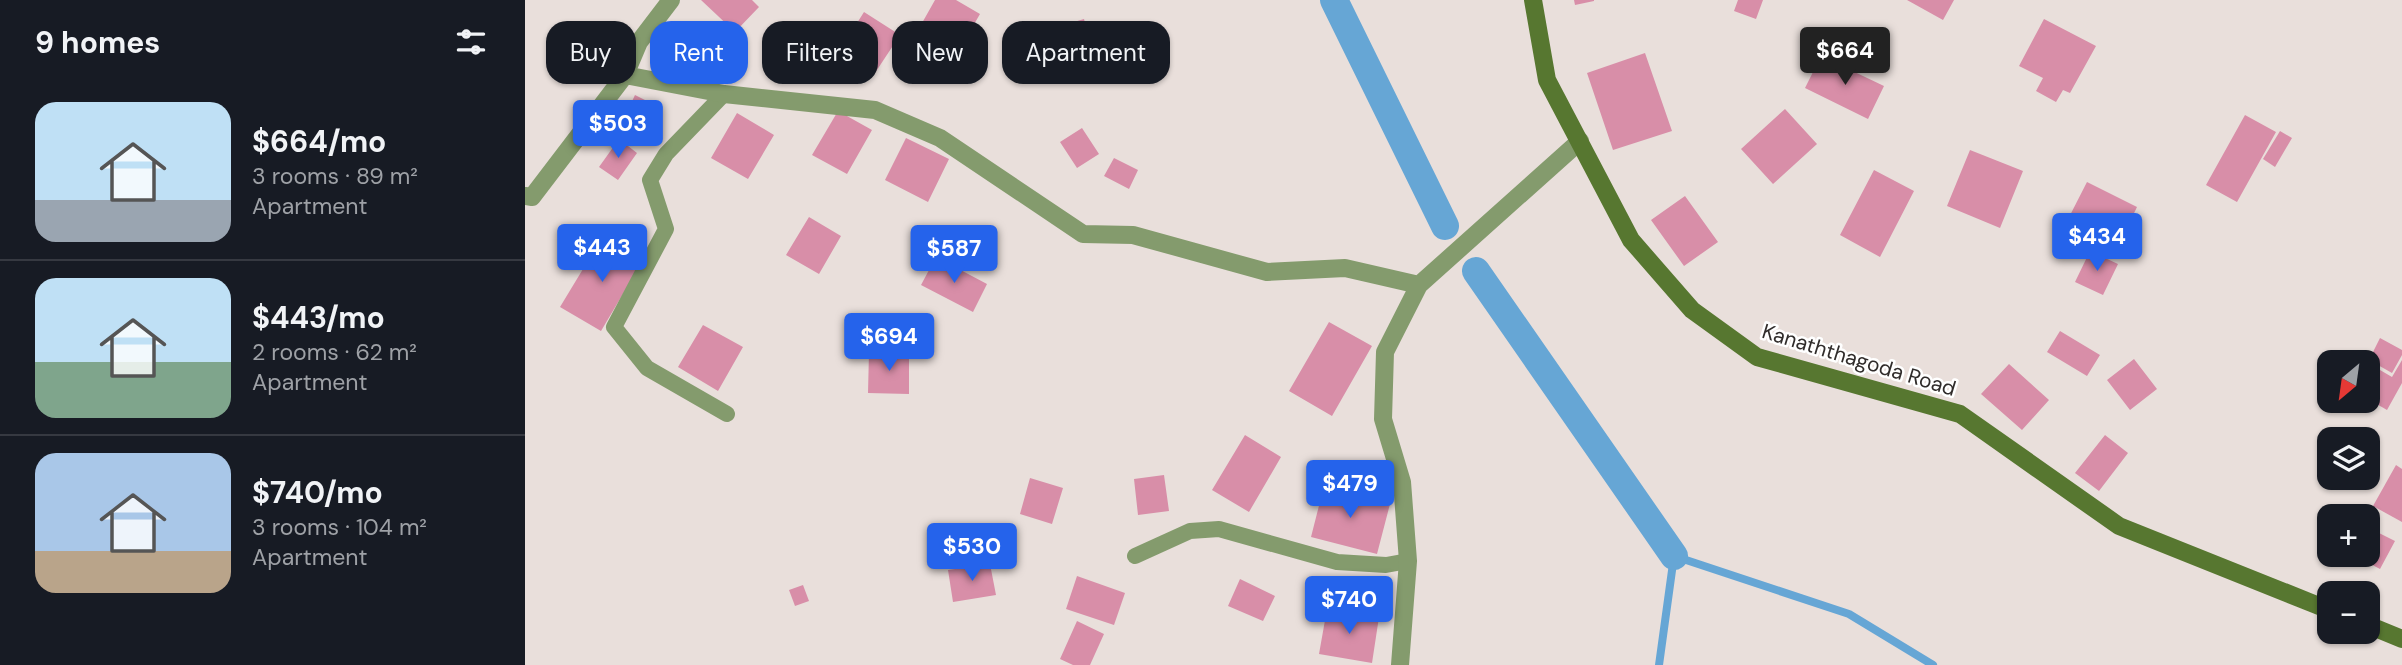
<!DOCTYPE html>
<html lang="en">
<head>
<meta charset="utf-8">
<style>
  body { margin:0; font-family:"DM Sans",sans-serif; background:#20242c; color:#f1f3f6; height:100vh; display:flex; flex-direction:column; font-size:26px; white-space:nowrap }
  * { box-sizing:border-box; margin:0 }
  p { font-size:23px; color:#9ea1a6 }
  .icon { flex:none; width:38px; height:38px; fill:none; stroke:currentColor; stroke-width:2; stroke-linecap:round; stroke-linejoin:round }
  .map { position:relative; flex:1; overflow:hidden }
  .details { display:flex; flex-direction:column; background:#171b24; width:525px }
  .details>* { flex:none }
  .top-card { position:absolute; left:21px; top:21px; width:665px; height:63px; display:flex; gap:14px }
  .needle { width:46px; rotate:209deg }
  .tools { position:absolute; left:1792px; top:350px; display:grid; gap:14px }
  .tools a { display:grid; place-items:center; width:63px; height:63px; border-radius:14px; background:#171b24; box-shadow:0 2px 5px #0004; font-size:35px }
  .price { position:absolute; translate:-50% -60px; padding:0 16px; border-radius:7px; background:#2563eb; color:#fff; font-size:23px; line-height:46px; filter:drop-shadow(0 2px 4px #0008) }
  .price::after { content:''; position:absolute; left:50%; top:42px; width:21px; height:16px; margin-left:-10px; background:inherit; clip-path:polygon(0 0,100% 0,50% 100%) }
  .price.selected { background:#222; color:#fff }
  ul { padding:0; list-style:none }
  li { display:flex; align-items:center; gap:21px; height:175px; padding:0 35px }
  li+li { border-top:2px solid #363941 }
  li span { display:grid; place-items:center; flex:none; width:196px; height:140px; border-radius:21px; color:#555 }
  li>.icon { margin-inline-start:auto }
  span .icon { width:84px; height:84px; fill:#fffc; stroke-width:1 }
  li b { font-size:30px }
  h2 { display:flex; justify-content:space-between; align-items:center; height:84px; padding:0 35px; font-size:30px }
  .chip { padding:0 24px; border-radius:21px; background:#171b24; box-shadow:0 2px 5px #0004; font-size:24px; line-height:63px }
  .chip.selected { background:#2563eb; color:#fff }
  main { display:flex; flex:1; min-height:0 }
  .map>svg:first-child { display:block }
</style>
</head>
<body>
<main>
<section class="details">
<h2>9 homes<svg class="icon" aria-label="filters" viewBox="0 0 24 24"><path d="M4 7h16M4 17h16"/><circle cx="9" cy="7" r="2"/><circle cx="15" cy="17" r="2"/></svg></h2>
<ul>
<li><span style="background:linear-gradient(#bfe0f5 70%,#9aa5b1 0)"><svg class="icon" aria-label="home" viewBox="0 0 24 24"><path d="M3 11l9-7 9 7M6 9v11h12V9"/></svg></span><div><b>$664/mo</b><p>3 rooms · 89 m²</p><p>Apartment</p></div></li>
<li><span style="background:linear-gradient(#bfe0f5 60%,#7fa58c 0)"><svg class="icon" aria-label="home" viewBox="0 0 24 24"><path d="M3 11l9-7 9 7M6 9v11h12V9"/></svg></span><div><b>$443/mo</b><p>2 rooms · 62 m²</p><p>Apartment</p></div></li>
<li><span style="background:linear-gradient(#a9c7e8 70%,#b9a48a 0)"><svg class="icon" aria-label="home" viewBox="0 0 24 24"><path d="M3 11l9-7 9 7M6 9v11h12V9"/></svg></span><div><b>$740/mo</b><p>3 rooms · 104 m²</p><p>Apartment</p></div></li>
</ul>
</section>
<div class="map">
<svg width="1877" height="665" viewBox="0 0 1877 665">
  <rect width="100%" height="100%" fill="#e9dfdb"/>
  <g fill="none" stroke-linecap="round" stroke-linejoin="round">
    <path stroke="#66a6d5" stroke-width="8" d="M1134 665 1149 556 1324 614 1408 665"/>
    <path stroke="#66a6d5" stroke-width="28" d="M809 0 920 226
      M951 271 1149 556"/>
  </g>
  <path fill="#d88ea8" d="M176 0H227L234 7 210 32Z
    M410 0H431L455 14 427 62 388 39Z
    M1049 0H1069V1L1050 5Z
    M1213 0H1238L1231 19 1209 11Z
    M1382 0H1429L1418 20Z
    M339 12 375 35 350 73 315 50Z
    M559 19 565 40 545 46 539 25Z
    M1519 19 1571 46 1545 93 1538 90 1531 102 1511 91 1518 78 1494 66Z
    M1120 53 1147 131 1088 150 1062 73Z
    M1296 56 1359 86 1343 119 1280 88Z
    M110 95 136 108 126 131 99 118Z
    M1260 109 1292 144 1248 184 1216 149Z
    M313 111 347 130 322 174 287 155Z
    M212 113 249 135 223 179 186 158Z
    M1720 115 1751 132 1712 202 1681 185Z
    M557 128 574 154 552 168 535 142Z
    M1755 131 1767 138 1750 167 1738 159Z
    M381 138 424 159 403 202 360 180Z
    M94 139 112 153 93 180 74 167Z
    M1445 150 1498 171 1475 228 1422 206Z
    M589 158 613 170 604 189 579 176Z
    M1349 170 1389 191 1355 257 1315 235Z
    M1562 182 1612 207 1590 252 1539 227Z
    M1160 196 1193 242 1159 266 1126 220Z
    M284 217 316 236 294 274 261 255Z
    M78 236 118 260 76 331 35 307Z
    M1565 251 1593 264 1578 295 1550 282Z
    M411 257 462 284 448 312 396 285Z
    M804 322 847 346 807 416 764 391Z
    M178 325 218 347 193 391 153 367Z
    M1535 331 1575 355 1562 376 1522 352Z
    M1855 338 1877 350V355L1867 373 1844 360Z
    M344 352H384V394L343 393Z
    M1609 359 1632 389 1605 410 1582 380Z
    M1877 360V383L1862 410 1843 399V363L1867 377Z
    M1484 364 1524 400 1497 430 1456 394Z
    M720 435 756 457 724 512 687 490Z
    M1580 435 1603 453 1574 491 1550 473Z
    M1871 465 1877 469V522L1848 506Z
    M639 475 644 511 613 515 609 479Z
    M505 478 538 488 527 524 495 514Z
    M799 486 865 504 852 554 786 537Z
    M1850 531 1870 541 1855 569 1836 559 1838 555H1843V545Z
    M465 564 471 595 428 602 423 570Z
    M552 576 600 593 589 625 541 609Z
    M715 579 750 596 738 621 703 606Z
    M278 585 284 601 270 606 264 590Z
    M802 609 854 617 847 663 794 654Z
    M552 621 579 634 565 665H548L535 659Z"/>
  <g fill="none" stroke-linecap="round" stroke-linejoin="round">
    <path stroke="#849b6d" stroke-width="16" d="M199 94 141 154 125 180 141 229 89 327 122 368 202 414
      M610 556 665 531 694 529 812 562 861 565 883 561"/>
    <path stroke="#849b6d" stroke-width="18" d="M100 75 114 42 146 0
      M0 196 7 197 100 75 199 94 350 110 415 138 558 234 608 235 742 272 820 268 894 285
      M875 665 883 561 877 482 858 419 860 352 894 285 1055 141"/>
    <path stroke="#577730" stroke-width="18" d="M1008 0 1022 80 1106 240 1167 310 1232 357 1435 414 1594 526 1804 610
      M1843 625 1877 639"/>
  </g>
  <g text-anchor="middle" stroke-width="5" stroke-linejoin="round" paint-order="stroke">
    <g font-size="21" fill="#302c2b" stroke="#fff">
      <text transform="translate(1334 360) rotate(17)" y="7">Kanaththagoda Road</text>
    </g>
  </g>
</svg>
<div class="tools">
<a><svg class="needle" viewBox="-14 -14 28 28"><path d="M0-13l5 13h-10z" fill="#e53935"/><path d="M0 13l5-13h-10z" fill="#9ea1a6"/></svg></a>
<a><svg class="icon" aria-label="layers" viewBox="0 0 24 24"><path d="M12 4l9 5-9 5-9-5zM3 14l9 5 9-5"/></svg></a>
<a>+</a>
<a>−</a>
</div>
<b class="price selected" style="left:1320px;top:87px">$664</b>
<b class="price" style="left:93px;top:160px">$503</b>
<b class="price" style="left:1572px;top:273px">$434</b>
<b class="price" style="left:77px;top:284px">$443</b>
<b class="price" style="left:429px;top:285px">$587</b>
<b class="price" style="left:364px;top:373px">$694</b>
<b class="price" style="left:825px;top:520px">$479</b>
<b class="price" style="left:447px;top:583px">$530</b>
<b class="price" style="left:824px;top:636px">$740</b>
<div class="top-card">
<a class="chip">Buy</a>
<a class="chip selected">Rent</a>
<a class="chip">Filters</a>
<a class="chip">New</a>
<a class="chip">Apartment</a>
</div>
</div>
</main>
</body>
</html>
